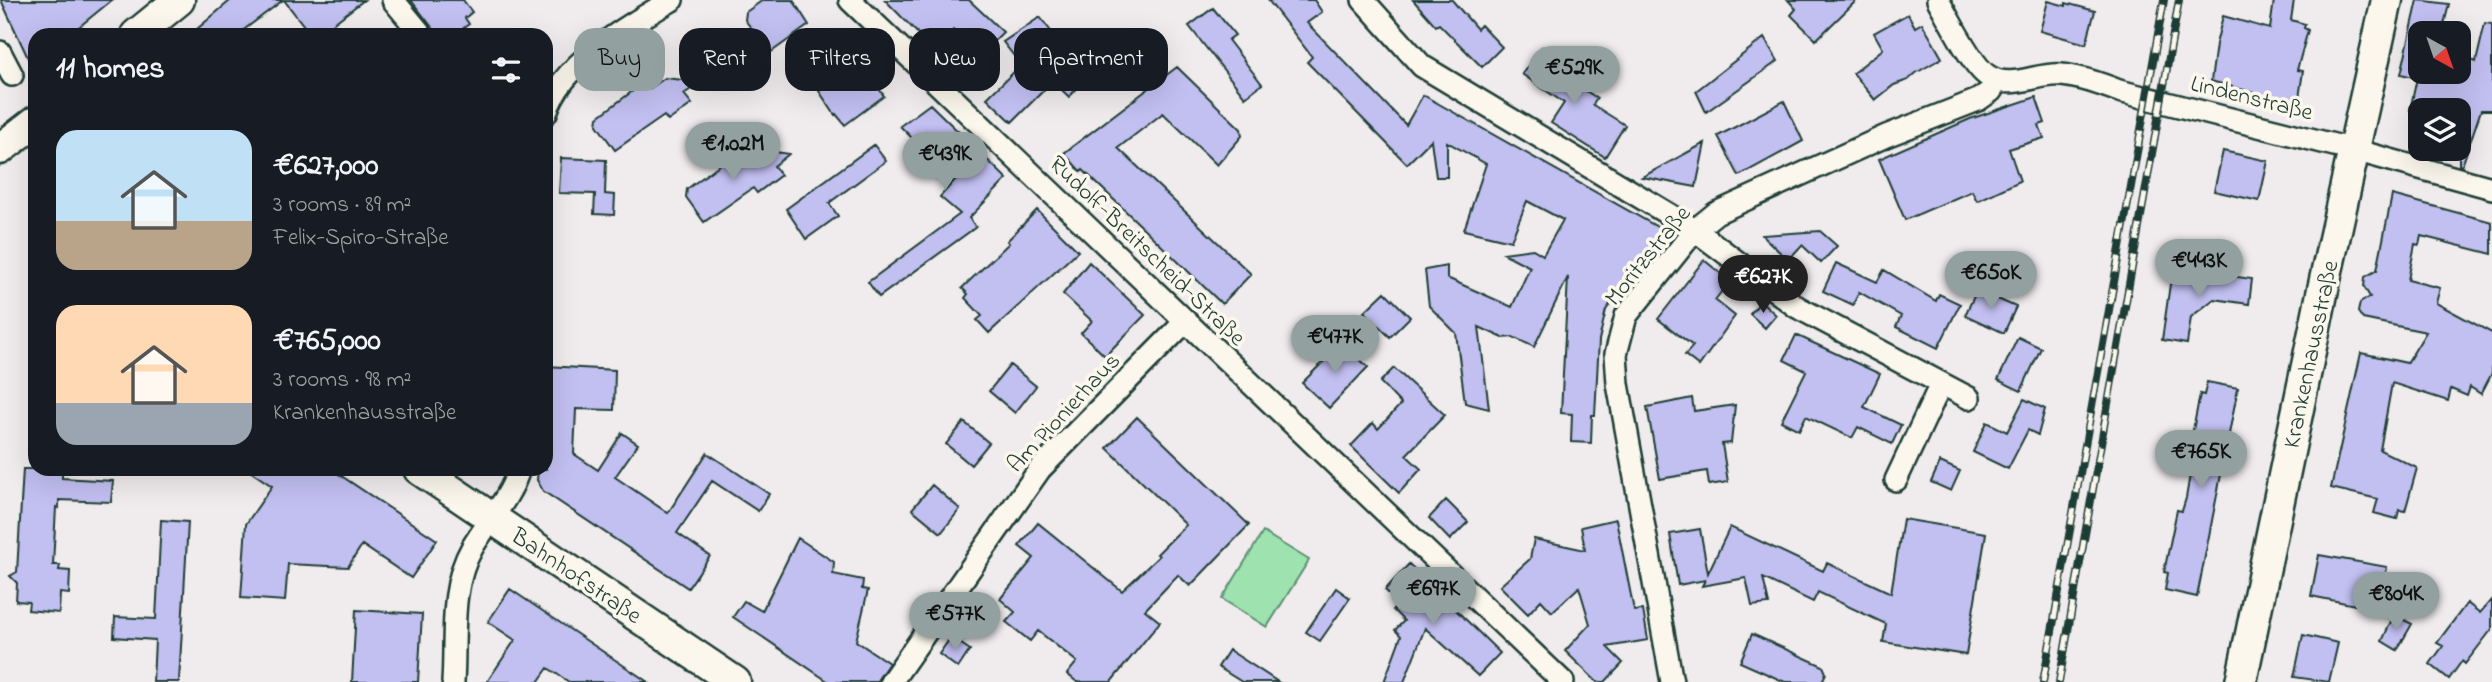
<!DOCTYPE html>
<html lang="en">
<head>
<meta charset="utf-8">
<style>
  body { margin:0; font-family:"Indie Flower",sans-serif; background:#242831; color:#f1f3f6; height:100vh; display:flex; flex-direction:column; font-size:26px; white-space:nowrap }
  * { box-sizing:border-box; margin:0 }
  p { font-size:23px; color:#9ea1a6 }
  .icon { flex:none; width:38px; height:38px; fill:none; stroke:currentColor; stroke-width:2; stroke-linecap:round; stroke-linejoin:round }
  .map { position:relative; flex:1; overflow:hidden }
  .sheet { position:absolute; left:28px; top:28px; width:525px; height:448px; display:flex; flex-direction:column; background:#171b24; border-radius:21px; box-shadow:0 7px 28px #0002 }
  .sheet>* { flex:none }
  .banner { position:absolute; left:574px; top:28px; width:665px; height:63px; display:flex; gap:14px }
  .needle { width:46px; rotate:140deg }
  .controls { position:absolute; left:2408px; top:21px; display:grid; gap:14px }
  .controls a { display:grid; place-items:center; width:63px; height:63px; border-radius:14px; background:#171b24; box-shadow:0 7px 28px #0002; font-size:35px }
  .price { position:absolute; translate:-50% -60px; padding:0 16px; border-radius:24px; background:#92a19f; color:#111; font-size:23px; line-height:46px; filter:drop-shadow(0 2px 4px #0008) }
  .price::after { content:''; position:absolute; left:50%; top:42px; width:21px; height:16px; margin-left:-10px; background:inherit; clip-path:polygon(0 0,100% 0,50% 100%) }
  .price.active { background:#222; color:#fff }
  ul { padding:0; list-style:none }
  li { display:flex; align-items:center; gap:21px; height:175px; padding:0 28px }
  li span { display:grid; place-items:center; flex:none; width:196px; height:140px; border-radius:21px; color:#555 }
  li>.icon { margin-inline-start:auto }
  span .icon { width:84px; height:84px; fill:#fffc; stroke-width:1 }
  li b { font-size:30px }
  h2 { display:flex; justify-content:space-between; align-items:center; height:84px; padding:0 28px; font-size:30px }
  .chip { padding:0 24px; border-radius:21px; background:#171b24; box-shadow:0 7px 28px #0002; font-size:24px; line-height:63px }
  .chip.active { background:#92a19f; color:#111 }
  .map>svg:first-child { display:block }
</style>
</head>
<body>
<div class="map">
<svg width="2492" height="682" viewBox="0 0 2492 682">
  <rect width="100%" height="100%" fill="#f0eced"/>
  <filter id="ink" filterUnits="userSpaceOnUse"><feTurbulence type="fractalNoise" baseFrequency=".0143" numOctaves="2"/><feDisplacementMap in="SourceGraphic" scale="14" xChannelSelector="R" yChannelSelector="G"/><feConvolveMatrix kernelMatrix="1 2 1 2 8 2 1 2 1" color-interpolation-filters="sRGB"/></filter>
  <g filter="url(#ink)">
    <path fill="#9de2af" stroke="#5e9072" stroke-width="2" d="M1263 532 1309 560 1267 627 1222 599Z"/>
    <path fill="#c2bff1" stroke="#1f3d34" stroke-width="2" d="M1 0H112L69 35H35V73Z
      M231 0H283L237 35H190Z
      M284 0H364L318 35H311Z
      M411 0H463L472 12 465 18 469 24 454 35H438Z
      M763 0H793L809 25 770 53 749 29 751 28 745 20 746 12Z
      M885 0H969L1003 32 980 55 954 30 935 51Z
      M1268 0H1314L1322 12 1307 23 1406 125 1423 95 1659 228 1661 236 1606 310 1599 340 1595 415H1592L1591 443 1571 442 1572 414 1561 413 1568 277 1534 347 1513 337 1503 338 1479 327 1489 409 1465 403 1456 333 1429 306 1425 270 1447 266V278L1512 307 1530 267 1503 253 1533 249 1543 255 1563 220 1527 201 1511 241 1464 230 1486 164 1447 142V177H1436L1431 140 1407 164 1307 62 1312 57Z
      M1413 0H1452L1477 29 1481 25 1502 47 1482 67 1439 24 1436 26Z
      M1788 0H1857L1816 40 1791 15 1796 9Z
      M2274 0H2294L2291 20 2305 24 2304 28 2308 30 2297 70 2303 71 2298 105 2211 81 2216 44 2223 16 2270 29Z
      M2418 0 2449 4 2442 33H2420V72H2459V55L2476 62 2485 23 2492 24V110H2481L2462 166 2459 165V110H2410L2417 78 2401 74Z
      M2048 1 2066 6V3L2095 11 2086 44 2040 31Z
      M1213 8 1235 35 1228 40 1262 84 1245 97 1189 26Z
      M1908 14 1915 27 1922 23 1942 58 1916 73 1908 80 1894 85 1875 100 1853 73 1883 49 1874 33Z
      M1040 17 1063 47 1058 51 1086 79 1069 97 1053 81 1012 122 987 98 1021 65 1003 42Z
      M1764 38 1778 61 1706 112 1696 91Z
      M1542 47 1563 63 1556 72 1597 98 1593 105 1625 125 1605 157 1551 123 1564 103 1522 74Z
      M850 60 861 62 884 96 845 125 836 114 835 115 819 91 820 83Z
      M1177 67 1241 129 1242 136 1217 165 1163 113 1118 148 1251 274 1222 304 1083 170 1081 172 1064 153Z
      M665 78 701 82 684 94 692 104 668 121 664 116 615 150 597 125 598 117 638 87 649 89Z
      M2036 97 2045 123 2039 125 2044 138 2009 149 2020 181 1977 201 1972 191 1905 220 1879 159 1970 119Z
      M1784 101 1803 141 1739 176 1718 136Z
      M930 104 1007 179 969 218 976 227 879 297 868 282 960 214 940 197 959 175 922 140 918 144 900 126Z
      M1705 143 1696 187 1642 177Z
      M874 145 886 161 829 203 838 216 806 239 786 209Z
      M754 149 789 154 774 166 781 175 757 193 753 188 704 222 686 197 687 189 727 159 739 161Z
      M2223 151 2268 161 2259 201 2214 191Z
      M561 158 606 160 605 194 615 195 614 215 594 214 595 194 559 193Z
      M2392 195 2492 222V254L2421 236 2419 245 2415 244 2408 280 2440 288 2436 303 2492 333V373L2481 394 2470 387 2467 396 2451 389 2448 401 2392 383 2380 450 2417 468 2405 511 2399 510 2397 519 2374 513 2378 499 2331 488 2361 353 2407 363 2426 332 2363 319 2358 312 2360 303 2370 297 2364 287 2365 277 2377 270Z
      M1037 210 1078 251 989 333 977 320 982 316 965 298 968 294 962 288 1009 243 1007 241Z
      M1820 231 1837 246 1821 263 1802 245 1788 260 1762 235Z
      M1704 260 1730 281 1715 300 1735 316 1699 366 1685 355 1693 346 1658 319Z
      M1089 262 1145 315 1105 356 1081 333 1092 321 1063 294Z
      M1836 263 1877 282 1884 270 1936 301 1939 294 1960 304 1938 348 1896 327 1901 316 1859 292 1853 305 1823 291Z
      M2188 270 2252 279 2249 304 2214 299 2191 317 2187 344 2162 340 2170 284Z
      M1977 290 2016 307 2004 333 1965 315Z
      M1385 292 1410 317 1390 337 1364 312Z
      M1761 301 1776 315 1765 328 1750 314Z
      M1796 335 1880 374 1864 407 1901 425 1892 444 1858 427 1852 438 1806 416 1799 430 1781 421 1806 371 1784 360Z
      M2018 337 2041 348 2021 391 1998 380Z
      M1342 343 1368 367 1329 408 1302 383Z
      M1010 365 1036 386 1015 413 989 391Z
      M546 366 615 370 614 410 576 409 574 454 598 470 622 433 638 444 615 477 668 513 707 453 769 494 758 511 712 481 677 533 710 556 688 588 543 491 537 480 538 469H546Z
      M1394 368 1445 415 1406 455 1421 469 1399 493 1351 446 1373 423 1378 429 1401 404 1380 382Z
      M2207 382 2238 388 2197 597 2165 590 2168 573 2164 572 2177 510 2182 511 2186 498 2193 457 2188 456 2200 394 2204 395Z
      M1692 398 1694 411 1735 405 1731 443 1722 444 1728 482 1709 485 1707 471 1660 479 1647 407Z
      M2024 399 2045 409 2038 435 2028 430 2008 469 1973 452 1987 422 2007 432Z
      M1137 417 1249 525 1190 586 1178 575 1145 610 1160 622 1111 682H1077L1067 674 1077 662 1038 631 1030 641 1006 622 1015 612 1000 599 1034 558 1019 546 1038 523 1122 591 1159 556 1157 554 1186 525 1107 448Z
      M964 422 989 443 971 465 946 444Z
      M1940 462 1960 471 1951 491 1931 482Z
      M23 469H62V478L113 481 111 502 59 500V508L56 507 53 565H60L59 570 70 571 69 594 60 593 59 613 28 610 29 602 16 601 17 583 10 576 17 572Z
      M247 469H331L437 540 411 578 362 545 348 567 288 564 285 601 241 598 246 524 272 486Z
      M932 485 960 509 941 533 912 509Z
      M1446 500 1468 522 1450 540 1429 518Z
      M1616 519 1634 611 1643 610 1648 640 1607 647 1623 663 1605 682H1597L1565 651 1590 624 1579 587 1552 612 1541 600 1528 614 1500 586 1530 559 1534 539 1585 550 1581 527Z
      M1903 519 1986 533 1966 655 1883 642 1886 624 1818 592 1813 602 1763 578 1769 604 1752 606 1746 578 1702 586 1705 580 1678 585 1670 534 1700 529 1708 573 1730 527 1823 571 1827 563 1891 593Z
      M161 520 188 522 179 682H153L155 640 114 637 115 617 156 619Z
      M798 538 834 562 833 574 863 580 862 589 868 590 856 641 889 663 876 682H829L733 617 744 601 762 611Z
      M2319 555 2387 567 2385 579 2392 580 2385 611 2311 596Z
      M1409 564 1500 653 1478 676 1425 628 1404 682H1384L1401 636 1395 630 1404 621 1393 610 1399 603 1385 590Z
      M1336 588 1350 598 1320 641 1306 632Z
      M510 589 605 653 648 682H569L548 668 538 682H487L515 640 488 622Z
      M2492 599V629L2465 664 2462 661 2449 679 2430 664 2443 646 2437 643 2467 603 2480 613Z
      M356 610 422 614 418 682H352Z
      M2394 615 2412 624 2397 650 2382 641Z
      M1752 634 1823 666 1826 673 1822 682H1785L1740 662Z
      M2303 635 2338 643 2329 682 2294 677Z
      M951 637 970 650 958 668 939 654Z
      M1229 650 1278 682H1242L1218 667Z"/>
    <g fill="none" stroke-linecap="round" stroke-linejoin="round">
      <g stroke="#1f3d34" stroke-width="26">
        <path id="street" d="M393 0 422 35
          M850 0 1563 682
          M1363 0 1422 66 1695 230 1797 307 1969 398
          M1938 0C1949 19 1972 66 1988 76 2011 91 2038 72 2062 75 2082 77 2101 84 2119 91L2354 150 2492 188
          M0 52 12 75
          M546 113C561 63 629 25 672 0
          M1896 480 1941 384
          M453 682C456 638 449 588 472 548 487 522 510 499 519 469
          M891 682 1040 469 1185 322
          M1672 682 1618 384 1616 354 1626 316 1695 230 1716 213 1886 136 1978 100 1991 91 1997 81"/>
      </g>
      <g stroke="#1f3d34" stroke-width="35">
        <path id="secondary" d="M136 35 179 0
          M0 149 35 122
          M419 469 735 682
          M2241 682 2323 289 2387 0"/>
      </g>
      <use href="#street" stroke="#fbf7ec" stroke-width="21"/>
      <use href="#secondary" stroke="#fbf7ec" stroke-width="30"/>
      <g stroke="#1f3d34" stroke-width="8">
        <path id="rail" d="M2043 682 2164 0
          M2059 682 2179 0"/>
      </g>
      <use href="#rail" stroke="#fbf7ec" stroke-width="5" stroke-dasharray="16" stroke-linecap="butt"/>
    </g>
  </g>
  <g text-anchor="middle" stroke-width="7" stroke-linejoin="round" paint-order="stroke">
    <g font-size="24" fill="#1f3d34" stroke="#fbf7ec">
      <text transform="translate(2252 97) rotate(14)" y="8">Lindenstraße</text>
      <text transform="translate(1148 250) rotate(44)" y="8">Rudolf-Breitscheid-Straße</text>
      <text transform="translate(1647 255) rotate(-51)" y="8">Moritzstraße</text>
      <text transform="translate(2310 354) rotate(-78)" y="8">Krankenhausstraße</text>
      <text transform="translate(1063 412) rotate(-47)" y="8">Am Pionierhaus</text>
      <text transform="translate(577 575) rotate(34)" y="8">Bahnhofstraße</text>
    </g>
  </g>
</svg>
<div class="controls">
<a><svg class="needle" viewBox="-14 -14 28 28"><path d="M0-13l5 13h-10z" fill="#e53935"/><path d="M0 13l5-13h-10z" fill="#9ea1a6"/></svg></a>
<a><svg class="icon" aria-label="layers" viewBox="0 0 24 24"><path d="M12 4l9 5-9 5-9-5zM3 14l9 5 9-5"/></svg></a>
</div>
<b class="price" style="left:1574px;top:106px">€529K</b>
<b class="price" style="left:733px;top:182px">€1.02M</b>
<b class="price" style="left:945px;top:192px">€439K</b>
<b class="price" style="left:2199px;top:299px">€443K</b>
<b class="price" style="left:1991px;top:311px">€650K</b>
<b class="price active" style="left:1763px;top:315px">€627K</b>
<b class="price" style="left:1335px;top:375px">€477K</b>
<b class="price" style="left:2201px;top:490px">€765K</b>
<b class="price" style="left:1433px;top:627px">€697K</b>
<b class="price" style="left:2396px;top:632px">€804K</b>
<b class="price" style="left:955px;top:652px">€577K</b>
<div class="banner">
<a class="chip active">Buy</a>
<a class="chip">Rent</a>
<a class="chip">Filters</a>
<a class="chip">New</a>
<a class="chip">Apartment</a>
</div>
<section class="sheet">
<h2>11 homes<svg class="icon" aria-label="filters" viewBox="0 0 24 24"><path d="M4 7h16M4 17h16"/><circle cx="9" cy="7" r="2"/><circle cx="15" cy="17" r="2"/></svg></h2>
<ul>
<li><span style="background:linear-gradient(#bfe0f5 65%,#b9a48a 0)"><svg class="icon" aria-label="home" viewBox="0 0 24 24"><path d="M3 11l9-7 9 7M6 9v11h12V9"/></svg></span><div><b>€627,000</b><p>3 rooms · 89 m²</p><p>Felix-Spiro-Straße</p></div></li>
<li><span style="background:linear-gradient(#ffd9b3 70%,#9aa5b1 0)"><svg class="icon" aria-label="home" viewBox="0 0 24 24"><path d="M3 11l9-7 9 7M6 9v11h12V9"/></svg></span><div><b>€765,000</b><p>3 rooms · 98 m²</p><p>Krankenhausstraße</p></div></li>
</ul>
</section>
</div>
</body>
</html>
